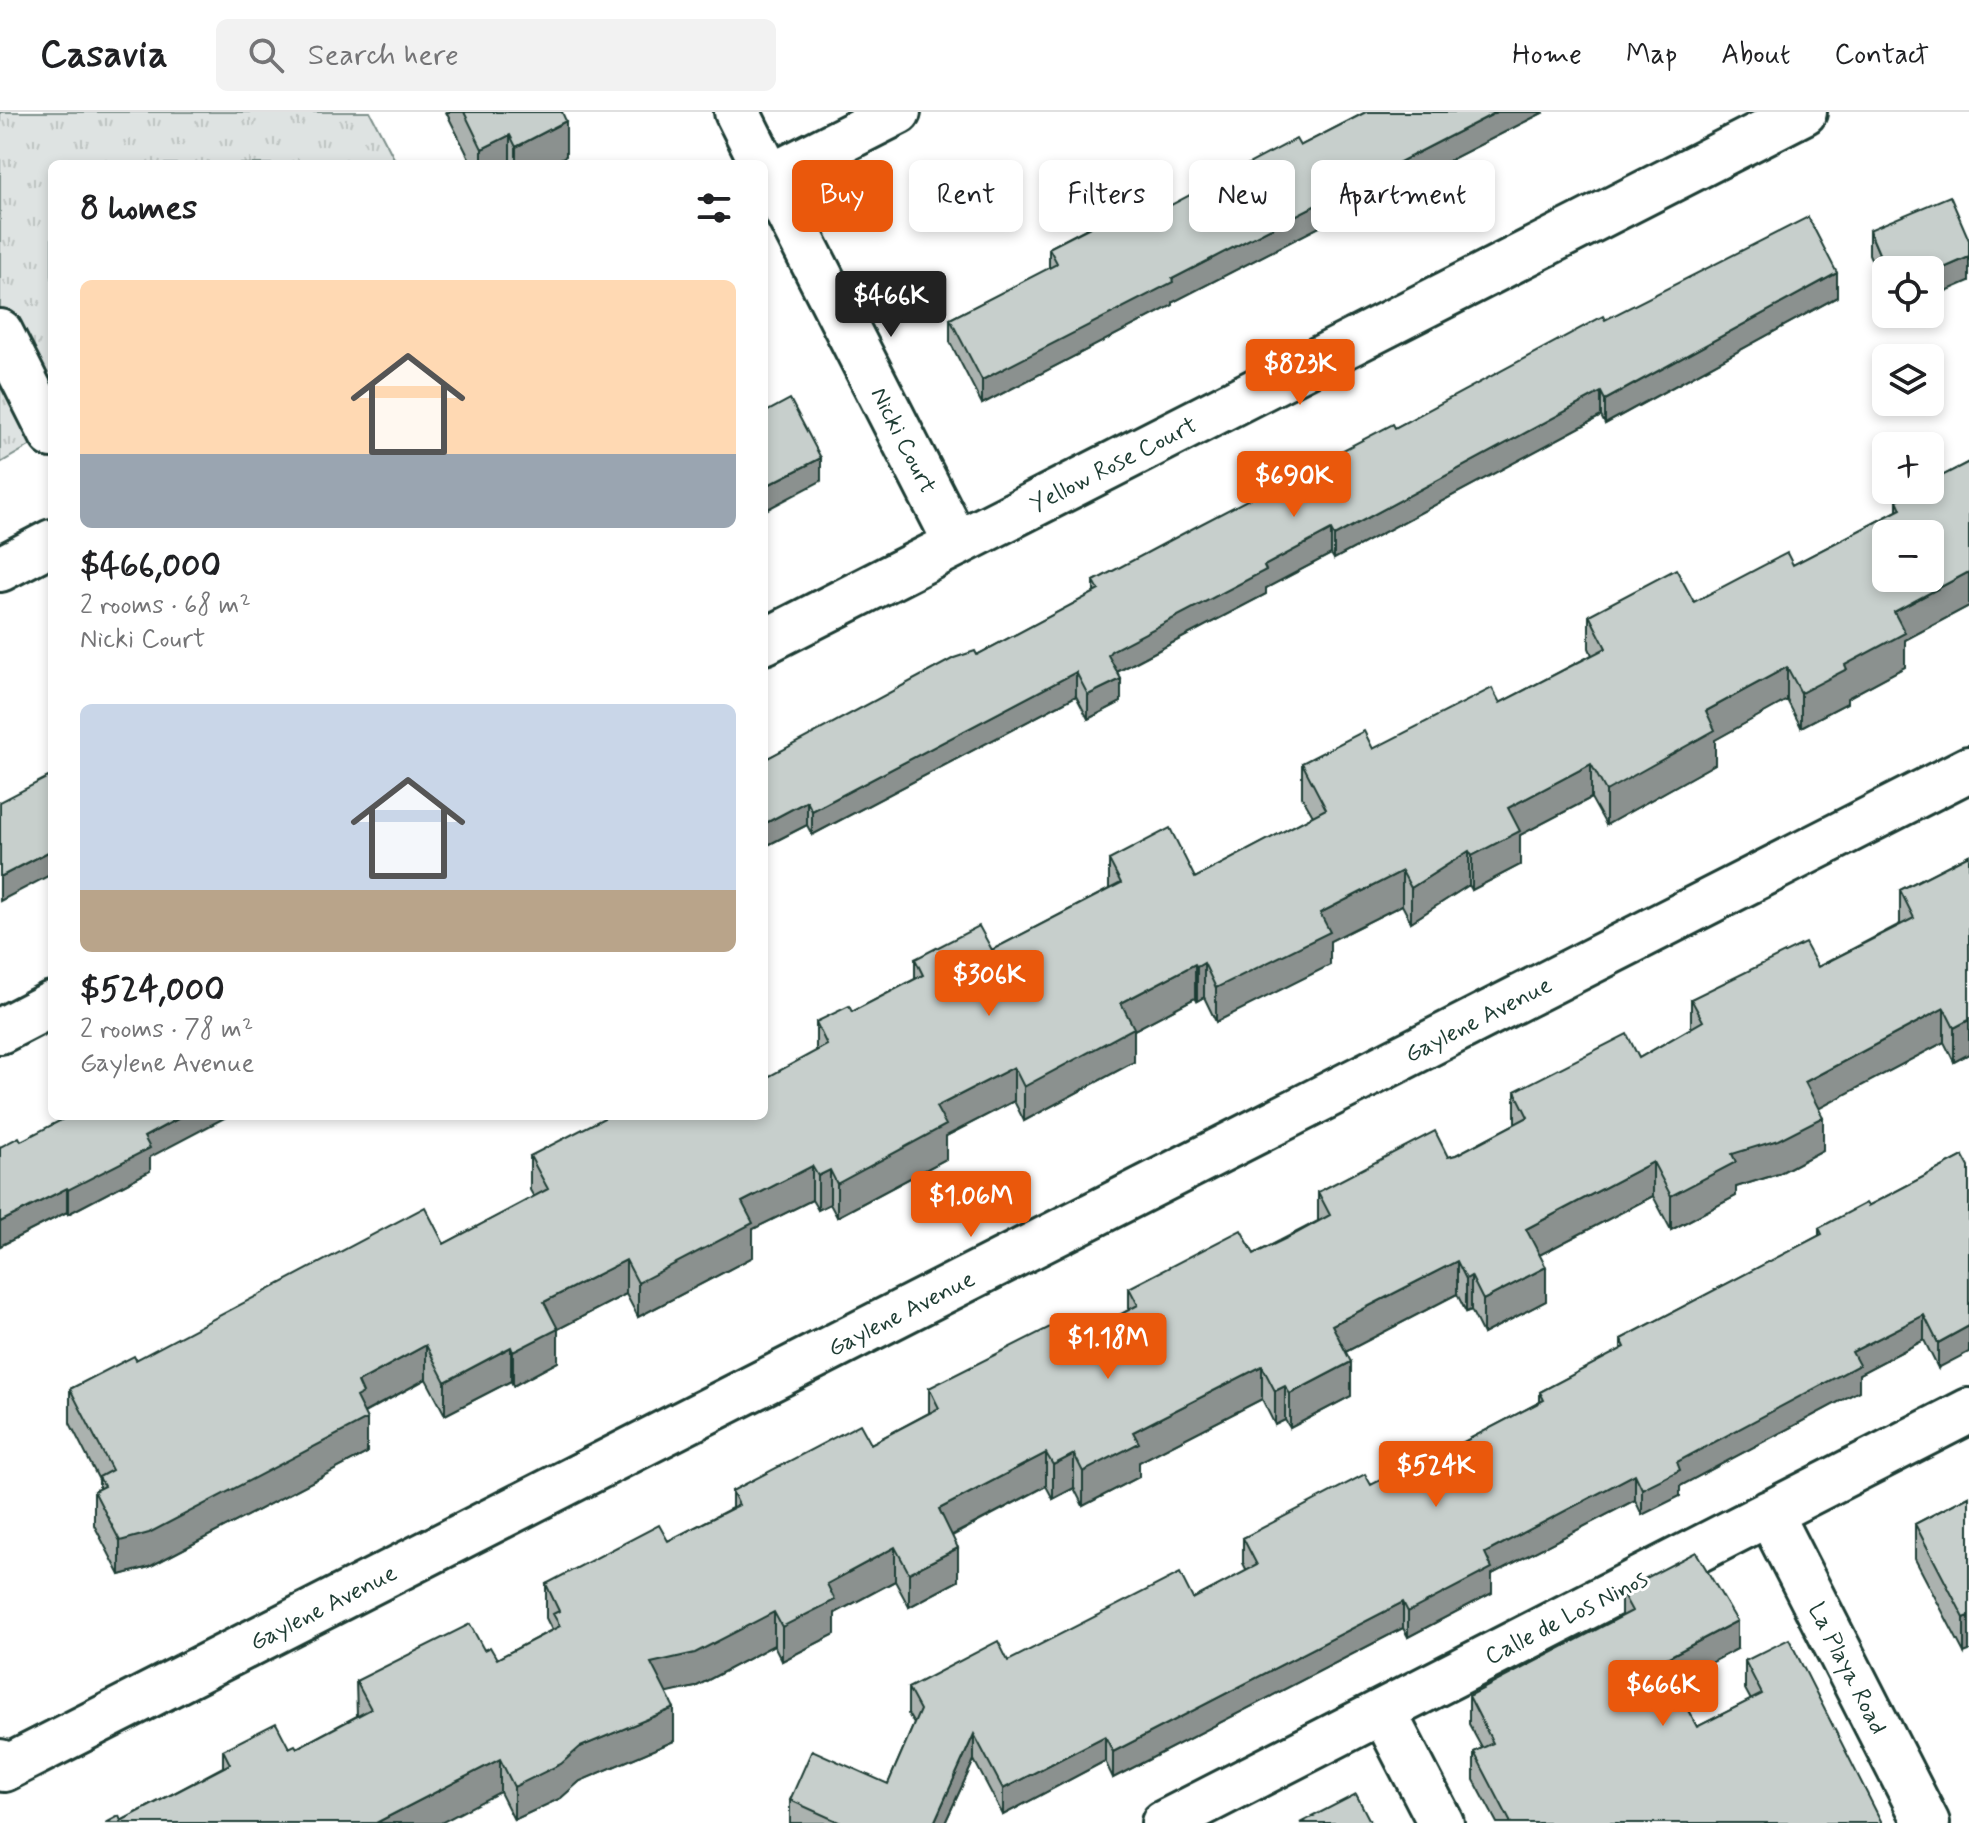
<!DOCTYPE html>
<html lang="en">
<head>
<meta charset="utf-8">
<style>
  body { margin:0; font-family:Mynerve,sans-serif; background:#f2f2f2; color:#202124; height:100vh; display:flex; flex-direction:column; font-size:30px; white-space:nowrap }
  * { box-sizing:border-box; margin:0 }
  p { font-size:26px; color:#757577 }
  .icon { flex:none; width:44px; height:44px; fill:none; stroke:currentColor; stroke-width:2; stroke-linecap:round; stroke-linejoin:round }
  .map { position:relative; flex:1; overflow:hidden }
  .panel { position:absolute; left:48px; top:48px; width:720px; height:960px; display:flex; flex-direction:column; background:#fff; border-radius:12px; box-shadow:0 4px 12px #0003 }
  .panel>* { flex:none }
  .banner { position:absolute; left:792px; top:48px; width:760px; height:72px; display:flex; gap:16px }
  .controls { position:absolute; left:1872px; top:144px; display:grid; gap:16px }
  .controls a { display:grid; place-items:center; width:72px; height:72px; border-radius:12px; background:#fff; box-shadow:0 4px 12px #0003; font-size:40px }
  .price { position:absolute; translate:-50% -68px; padding:0 18px; border-radius:8px; background:#ea580c; color:#fff; font-size:26px; line-height:52px; filter:drop-shadow(0 2px 4px #0008) }
  .price::after { content:''; position:absolute; left:50%; top:48px; width:24px; height:18px; margin-left:-12px; background:inherit; clip-path:polygon(0 0,100% 0,50% 100%) }
  .price.on { background:#222; color:#fff }
  ul { padding:0; list-style:none }
  li { display:grid; align-content:center; gap:16px; height:424px; padding:0 32px }
  li span { display:grid; place-items:center; height:248px; border-radius:12px; color:#555 }
  li>.icon { margin-inline-start:auto }
  span .icon { width:144px; height:144px; fill:#fffc; stroke-width:1 }
  li b { font-size:34px }
  h2 { display:flex; justify-content:space-between; align-items:center; height:96px; padding:0 32px; font-size:34px }
  .chip { padding:0 28px; border-radius:12px; background:#fff; box-shadow:0 4px 12px #0003; font-size:28px; line-height:72px }
  .chip.on { background:#ea580c; color:#fff }
  header { display:flex; align-items:center; gap:48px; box-sizing:border-box; height:112px; padding:0 40px; background:#fff; border-bottom:2px solid #e0e0e0 }
  header strong { font-size:38px }
  nav { display:flex; gap:44px; margin-inline-start:auto; font-size:28px }
  .search { width:560px; height:72px; background:#f2f2f2; display:flex; align-items:center; gap:20px; box-sizing:border-box; padding:0 28px; border-radius:12px; color:#757577; font-size:30px }
  .map>svg:first-child { display:block }
</style>
</head>
<body>
<header>
<strong>Casavia</strong>
<div class="search"><svg class="icon" aria-label="search" viewBox="0 0 24 24"><circle cx="10" cy="10" r="6"/><path d="M15 15l6 6"/></svg>Search here</div>
<nav><a>Home</a><a>Map</a><a>About</a><a>Contact</a></nav>
</header>
<div class="map">
<svg width="1969" height="1711" viewBox="0 0 1969 1711">
  <defs>
    <pattern id="grass-tufts" width="24" height="20" patternUnits="userSpaceOnUse" patternTransform="scale(2)"><rect width="24" height="20" fill="#dee3e2"/><path d="M3 7l-1-3M5 7V3M7 7l1-3M15 17l-1-3M17 17v-4M19 17l1-3" fill="none" stroke="#bec4c2"/></pattern>
  </defs>
  <rect width="100%" height="100%" fill="#fff"/>
  <filter id="ink" filterUnits="userSpaceOnUse"><feTurbulence type="fractalNoise" baseFrequency=".0125" numOctaves="2"/><feDisplacementMap in="SourceGraphic" scale="16" xChannelSelector="R" yChannelSelector="G"/><feConvolveMatrix kernelMatrix="1 2 1 2 8 2 1 2 1" color-interpolation-filters="sRGB"/></filter>
  <g filter="url(#ink)">
    <path fill="url(#grass-tufts)" stroke="#7e908b" stroke-width="2" d="M0 0H370L397 52H52V321L0 351Z"/>
    <g fill="none" stroke-linecap="round" stroke-linejoin="round">
      <g stroke="#1f3d34" stroke-width="50">
        <path id="minor" d="M737 0 763 52
          M764 54 957 432
          M764 68 898 0
          M0 220 52 323
          M0 457 52 430
          M764 530 1804 0
          M0 919 52 892
          M1769 1401 1927 1711
          M1383 1599 1441 1711
          M0 1650 4 1657 1969 657
          M1164 1711 1969 1299"/>
      </g>
      <use href="#minor" stroke="#fff" stroke-width="44"/>
    </g>
    <path fill="#abb2af" stroke="#1f3d34" stroke-width="2" d="M446 0H562L566 44 550 52H472Z
      M1366 0H1544L1173 190V193L982 292 950 230V207L1049 157V136L1095 112V99L1141 109 1300 34Z
      M1869 118 1886 158V182L1869 142Z
      M1837 185 1605 312 1601 304 1334 447 1331 442 1266 476V482L1117 560 1121 590 1088 607 1076 584 812 723 807 713 764 735V639L768 646 977 543 1094 481V469L1395 316 1605 208Z
      M1969 350V494L1905 528V555L1847 586V591L1801 615 1787 588 1715 628V652L1606 713 1591 686 1520 723V753L1472 778 1469 773 1411 810 1402 793 1330 829V853L1216 910 1204 885 1197 889 1195 886 1134 918V950L1024 1009 1014 989 946 1024V1047L837 1105 830 1092 818 1098 812 1088 753 1117V1145L638 1205 626 1182 558 1217V1250L513 1274 511 1269 445 1303 426 1267 364 1301 367 1341 149 1455 120 1463 94 1413V1379L99 1377V1368L70 1311V1277L136 1248 444 1132 534 1085 530 1078V1044L764 1004 816 940V910L852 900 915 867V847L992 838 1109 777V748L1195 766 1313 704 1302 685V651L1373 637 1500 591 1592 543 1589 536V503L1694 490 1793 453 1897 399V388Z
      M1969 743V942L1954 950 1944 930 1818 996 1823 1038 1778 1062 1736 1075V1084L1671 1118 1653 1084 1539 1143 1546 1189 1483 1222 1471 1198 1466 1200 1457 1182 1345 1240 1351 1284 1290 1316 1285 1308 1275 1313 1262 1287 1139 1350V1365L1083 1394 1074 1376 1053 1387 1046 1374 952 1424 958 1469 909 1495 895 1469 835 1501V1522L782 1549 774 1533 695 1575 666 1581 674 1629 580 1669 561 1686 514 1708 500 1680 121 1709 223 1655V1638L297 1636 357 1604 356 1569 484 1538 497 1547 552 1518 546 1506V1472L668 1429 732 1396V1379L871 1332 929 1301V1276L1064 1233 1129 1198V1176L1254 1142 1318 1109V1080L1456 1043 1515 1012V979L1639 946 1691 916V887L1818 855 1900 812V778Z
      M21 1029 150 1045V1059L68 1102 67 1100 0 1134V1035Z
      M1963 1044 1938 1256 1924 1228 1859 1262V1279L1680 1374V1384L1642 1403 1635 1388 1492 1462V1481L1408 1525 1403 1516 1113 1666 1105 1649 1003 1703 974 1648 945 1711H790V1688L888 1672 914 1612 908 1602V1576L1008 1549 1193 1487 1247 1459 1243 1451V1426L1371 1373 1395 1366 1540 1290V1280L1621 1238V1227L1819 1124V1116L1868 1094Z
      M1969 1384 1964 1541 1915 1447V1412Z
      M1621 1479 1737 1537 1673 1571 1697 1615 1751 1588 1745 1577V1549L1882 1711H1497L1474 1668V1640L1482 1636 1469 1612V1584L1621 1505Z"/>
    <path fill="#8b918f" stroke="#1f3d34" stroke-width="2" d="M1497 0H1544L1173 190V193L982 292V268L1172 167Z
      M566 9V44L550 52H516V35Z
      M510 23V52H482V37Z
      M1969 145V169L1930 186V162Z
      M1837 161V185L1605 312V288Z
      M1601 280V304L1334 447V424Z
      M821 346V369L764 399V375Z
      M1331 418V442L1266 476V482L1111 563 1108 543 1111 539 1264 454Z
      M1969 460V494L1905 528V555L1847 586V591L1801 615V581L1845 553 1894 500Z
      M1787 555V588L1715 628V652L1606 713V679L1706 599Z
      M1076 560V584L812 723V699Z
      M1121 567V590L1088 607V583Z
      M1591 652V686L1520 723V753L1472 778V744L1508 696Z
      M807 689V713L764 735V712Z
      M52 738V762L0 789V765Z
      M1469 739V773L1411 810V776Z
      M1402 759V793L1330 829V853L1216 910V876L1320 801Z
      M1204 851V885L1197 889V855Z
      M1195 852V886L1134 918V950L1024 1009V975L1121 891Z
      M1944 896V930L1805 1004V970Z
      M1969 908V942L1954 950V916Z
      M1014 955V989L946 1024V1047L837 1105V1072L936 995Z
      M183 1004H228L150 1045V1059L68 1102V1078L144 1025Z
      M1823 1005V1038L1778 1062 1736 1075V1084L1671 1118V1084L1732 1042Z
      M1653 1050V1084L1526 1150V1117Z
      M812 1054V1088L753 1117V1145L638 1205V1171L742 1090Z
      M830 1058V1092L818 1098V1064Z
      M67 1076V1100L0 1134V1110Z
      M626 1148V1182L558 1217V1250L513 1274V1240L544 1190Z
      M1457 1149V1182L1332 1247V1213Z
      M1546 1155V1189L1483 1222V1188Z
      M1471 1164V1198L1466 1200V1167Z
      M1924 1203V1228L1859 1262V1279L1680 1374V1384L1642 1403V1377L1677 1350 1852 1240Z
      M1969 1214V1240L1938 1256V1231Z
      M426 1233V1267L363 1301 367 1307V1341L149 1455 120 1463V1429L356 1285 358 1270Z
      M511 1235V1269L445 1303V1270Z
      M1351 1250V1284L1290 1316V1282Z
      M1262 1254V1287L1139 1350V1365L1083 1394V1360L1133 1320Z
      M1285 1274V1308L1275 1313V1279Z
      M1046 1341V1374L939 1430V1397Z
      M1074 1342V1376L1053 1387V1353Z
      M1635 1362V1388L1492 1462V1481L1408 1525V1500L1485 1441Z
      M895 1435V1469L835 1501V1522L782 1549V1515L827 1472Z
      M958 1436V1469L909 1495V1461Z
      M1403 1490V1516L1113 1666V1640Z
      M774 1500V1533L695 1575 651 1585V1551Z
      M1969 1504V1539L1964 1541V1506Z
      M1737 1509V1537L1661 1577V1549Z
      M674 1596V1629L580 1669 561 1686 514 1708V1675L580 1635Z
      M974 1622V1648L945 1711H934Z
      M1105 1624V1649L1003 1703V1677Z
      M500 1647V1680L441 1711H376Z"/>
    <path fill="#c7cfcc" stroke="#1f3d34" stroke-width="2" fill-rule="evenodd" d="M464 0H562L566 9 516 35 510 23 482 37Z
      M1366 0H1497L1172 167 1173 170 982 268 950 207 1055 153 1057 151 1049 136 1100 110 1095 99 1127 82 1141 109 1296 27 1300 34Z
      M1950 84 1969 128V145L1930 162V158H1886L1869 118Z
      M1808 105 1837 161 1605 288 1601 280 1334 424 1331 418 1264 454 1266 458 1111 539 1108 543 1121 567 1088 583 1076 560 812 699 807 689 764 712V639L768 646 954 546 975 539 977 543 1099 478 1094 469 1201 412 1393 312 1395 316 1603 204 1605 208Z
      M790 287 821 346 764 375V301Z
      M1969 350V460L1894 500 1905 521 1845 553 1847 557 1801 581 1787 555 1706 599 1715 618 1606 679 1591 652 1508 696 1520 719 1472 744 1469 739 1411 776 1402 759 1320 801 1330 820 1216 876 1204 851 1197 855 1195 852 1121 891 1134 916 1024 975 1014 955 936 995 946 1013 837 1072 830 1058 818 1064 812 1054 742 1090 753 1111 638 1171 626 1148 544 1190 558 1217 513 1240 511 1235 445 1270 426 1233 358 1270 363 1281 356 1285 367 1307 149 1421 120 1429 94 1379 104 1374 99 1365 112 1358 70 1277 134 1244 136 1248 425 1095 444 1132 548 1077 530 1044 608 1004H764V967L827 933 816 910 849 894 852 900 923 863 915 847 979 814 992 838 1121 771 1109 748 1170 716 1195 766 1326 697 1302 651 1364 619 1373 637 1492 576 1500 591 1606 536 1589 503 1676 457 1694 490 1787 441 1793 453 1901 397 1897 388 1916 378H1930V370ZM1886 422H1930V466H1886Z
      M48 665 51 669 52 668V738L0 765V690Z
      M1969 743V908L1954 916 1944 896 1805 970 1823 1005 1778 1028 1732 1042 1736 1050 1671 1084 1653 1050 1526 1117 1546 1155 1483 1188 1471 1164 1466 1167 1457 1149 1332 1213 1351 1250 1290 1282 1285 1274 1275 1279 1262 1254 1133 1320 1139 1331 1083 1360 1074 1342 1053 1353 1046 1341 939 1397 958 1436 909 1461 895 1435 827 1472 835 1488 782 1515 774 1500 695 1541 651 1551 674 1596 580 1635 561 1652 514 1675 500 1647 376 1711H106L119 1704 121 1709 230 1652 223 1638 276 1611 289 1636 295 1633 297 1636 371 1597 356 1569 470 1512 484 1538 490 1535 497 1547 560 1514 553 1502 559 1499 546 1472 659 1413 668 1429 739 1393 732 1379 860 1312 871 1332 939 1296 929 1276 1054 1213 1064 1233 1138 1193 1129 1176 1241 1118 1254 1142 1295 1122 1330 1103 1318 1080 1435 1019 1448 1045 1456 1043 1528 1005 1515 979 1627 922 1639 946 1703 909 1691 887 1805 831 1818 855 1914 806 1900 778Z
      M69 1004H183L144 1025 150 1036 68 1078 67 1076 0 1110V1035L19 1025 21 1029Z
      M1963 1044 1969 1055V1214L1938 1231 1924 1203 1852 1240 1859 1253 1677 1350 1680 1358 1642 1377 1635 1362 1485 1441 1492 1456 1408 1500 1403 1490 1113 1640 1105 1624 1003 1677 974 1622 934 1711H841L790 1688 812 1638 888 1672 920 1598 908 1576 998 1529 1008 1549 1180 1461 1193 1487 1257 1453 1243 1426 1365 1362 1371 1373 1392 1362 1395 1366 1544 1288 1540 1280 1625 1235 1621 1227 1822 1122 1819 1116 1866 1091 1868 1094Z
      M1969 1384V1504L1964 1506 1915 1412Z
      M1696 1440 1737 1509 1661 1549 1697 1615 1762 1582 1745 1549 1789 1527 1882 1711H1511L1474 1640 1493 1631 1469 1584 1632 1499 1621 1479Z
      M1356 1682 1371 1711H1300Z"/>
  </g>
  <g text-anchor="middle" stroke-width="6" stroke-linejoin="round" paint-order="stroke">
    <g font-size="24" fill="#1f3d34" stroke="#fff">
      <text transform="translate(904 328) rotate(63)" y="8">Nicki Court</text>
      <text transform="translate(1113 352) rotate(-27)" y="8">Yellow Rose Court</text>
      <text transform="translate(1478 907) rotate(-27)" y="8">Gaylene Avenue</text>
      <text transform="translate(901 1201) rotate(-27)" y="8">Gaylene Avenue</text>
      <text transform="translate(323 1495) rotate(-27)" y="8">Gaylene Avenue</text>
      <text transform="translate(1566 1505) rotate(-27)" y="8">Calle de Los Ninos</text>
      <text transform="translate(1848 1556) rotate(63)" y="8">La Playa Road</text>
    </g>
  </g>
</svg>
<div class="controls">
<a><svg class="icon" aria-label="locate" viewBox="0 0 24 24"><circle cx="12" cy="12" r="6"/><path d="M12 2v4M12 18v4M2 12h4M18 12h4"/></svg></a>
<a><svg class="icon" aria-label="layers" viewBox="0 0 24 24"><path d="M12 4l9 5-9 5-9-5zM3 14l9 5 9-5"/></svg></a>
<a>+</a>
<a>−</a>
</div>
<b class="price on" style="left:891px;top:227px">$466K</b>
<b class="price" style="left:1300px;top:295px">$823K</b>
<b class="price" style="left:1294px;top:407px">$690K</b>
<b class="price" style="left:989px;top:906px">$306K</b>
<b class="price" style="left:971px;top:1127px">$1.06M</b>
<b class="price" style="left:1108px;top:1269px">$1.18M</b>
<b class="price" style="left:1436px;top:1397px">$524K</b>
<b class="price" style="left:1663px;top:1616px">$666K</b>
<div class="banner">
<a class="chip on">Buy</a>
<a class="chip">Rent</a>
<a class="chip">Filters</a>
<a class="chip">New</a>
<a class="chip">Apartment</a>
</div>
<section class="panel">
<h2>8 homes<svg class="icon" aria-label="filters" viewBox="0 0 24 24"><path d="M4 7h16M4 17h16"/><circle cx="9" cy="7" r="2"/><circle cx="15" cy="17" r="2"/></svg></h2>
<ul>
<li><span style="background:linear-gradient(#ffd9b3 70%,#9aa5b1 0)"><svg class="icon" aria-label="home" viewBox="0 0 24 24"><path d="M3 11l9-7 9 7M6 9v11h12V9"/></svg></span><div><b>$466,000</b><p>2 rooms · 68 m²</p><p>Nicki Court</p></div></li>
<li><span style="background:linear-gradient(#c9d6e8 75%,#b9a48a 0)"><svg class="icon" aria-label="home" viewBox="0 0 24 24"><path d="M3 11l9-7 9 7M6 9v11h12V9"/></svg></span><div><b>$524,000</b><p>2 rooms · 78 m²</p><p>Gaylene Avenue</p></div></li>
</ul>
</section>
</div>
</body>
</html>
